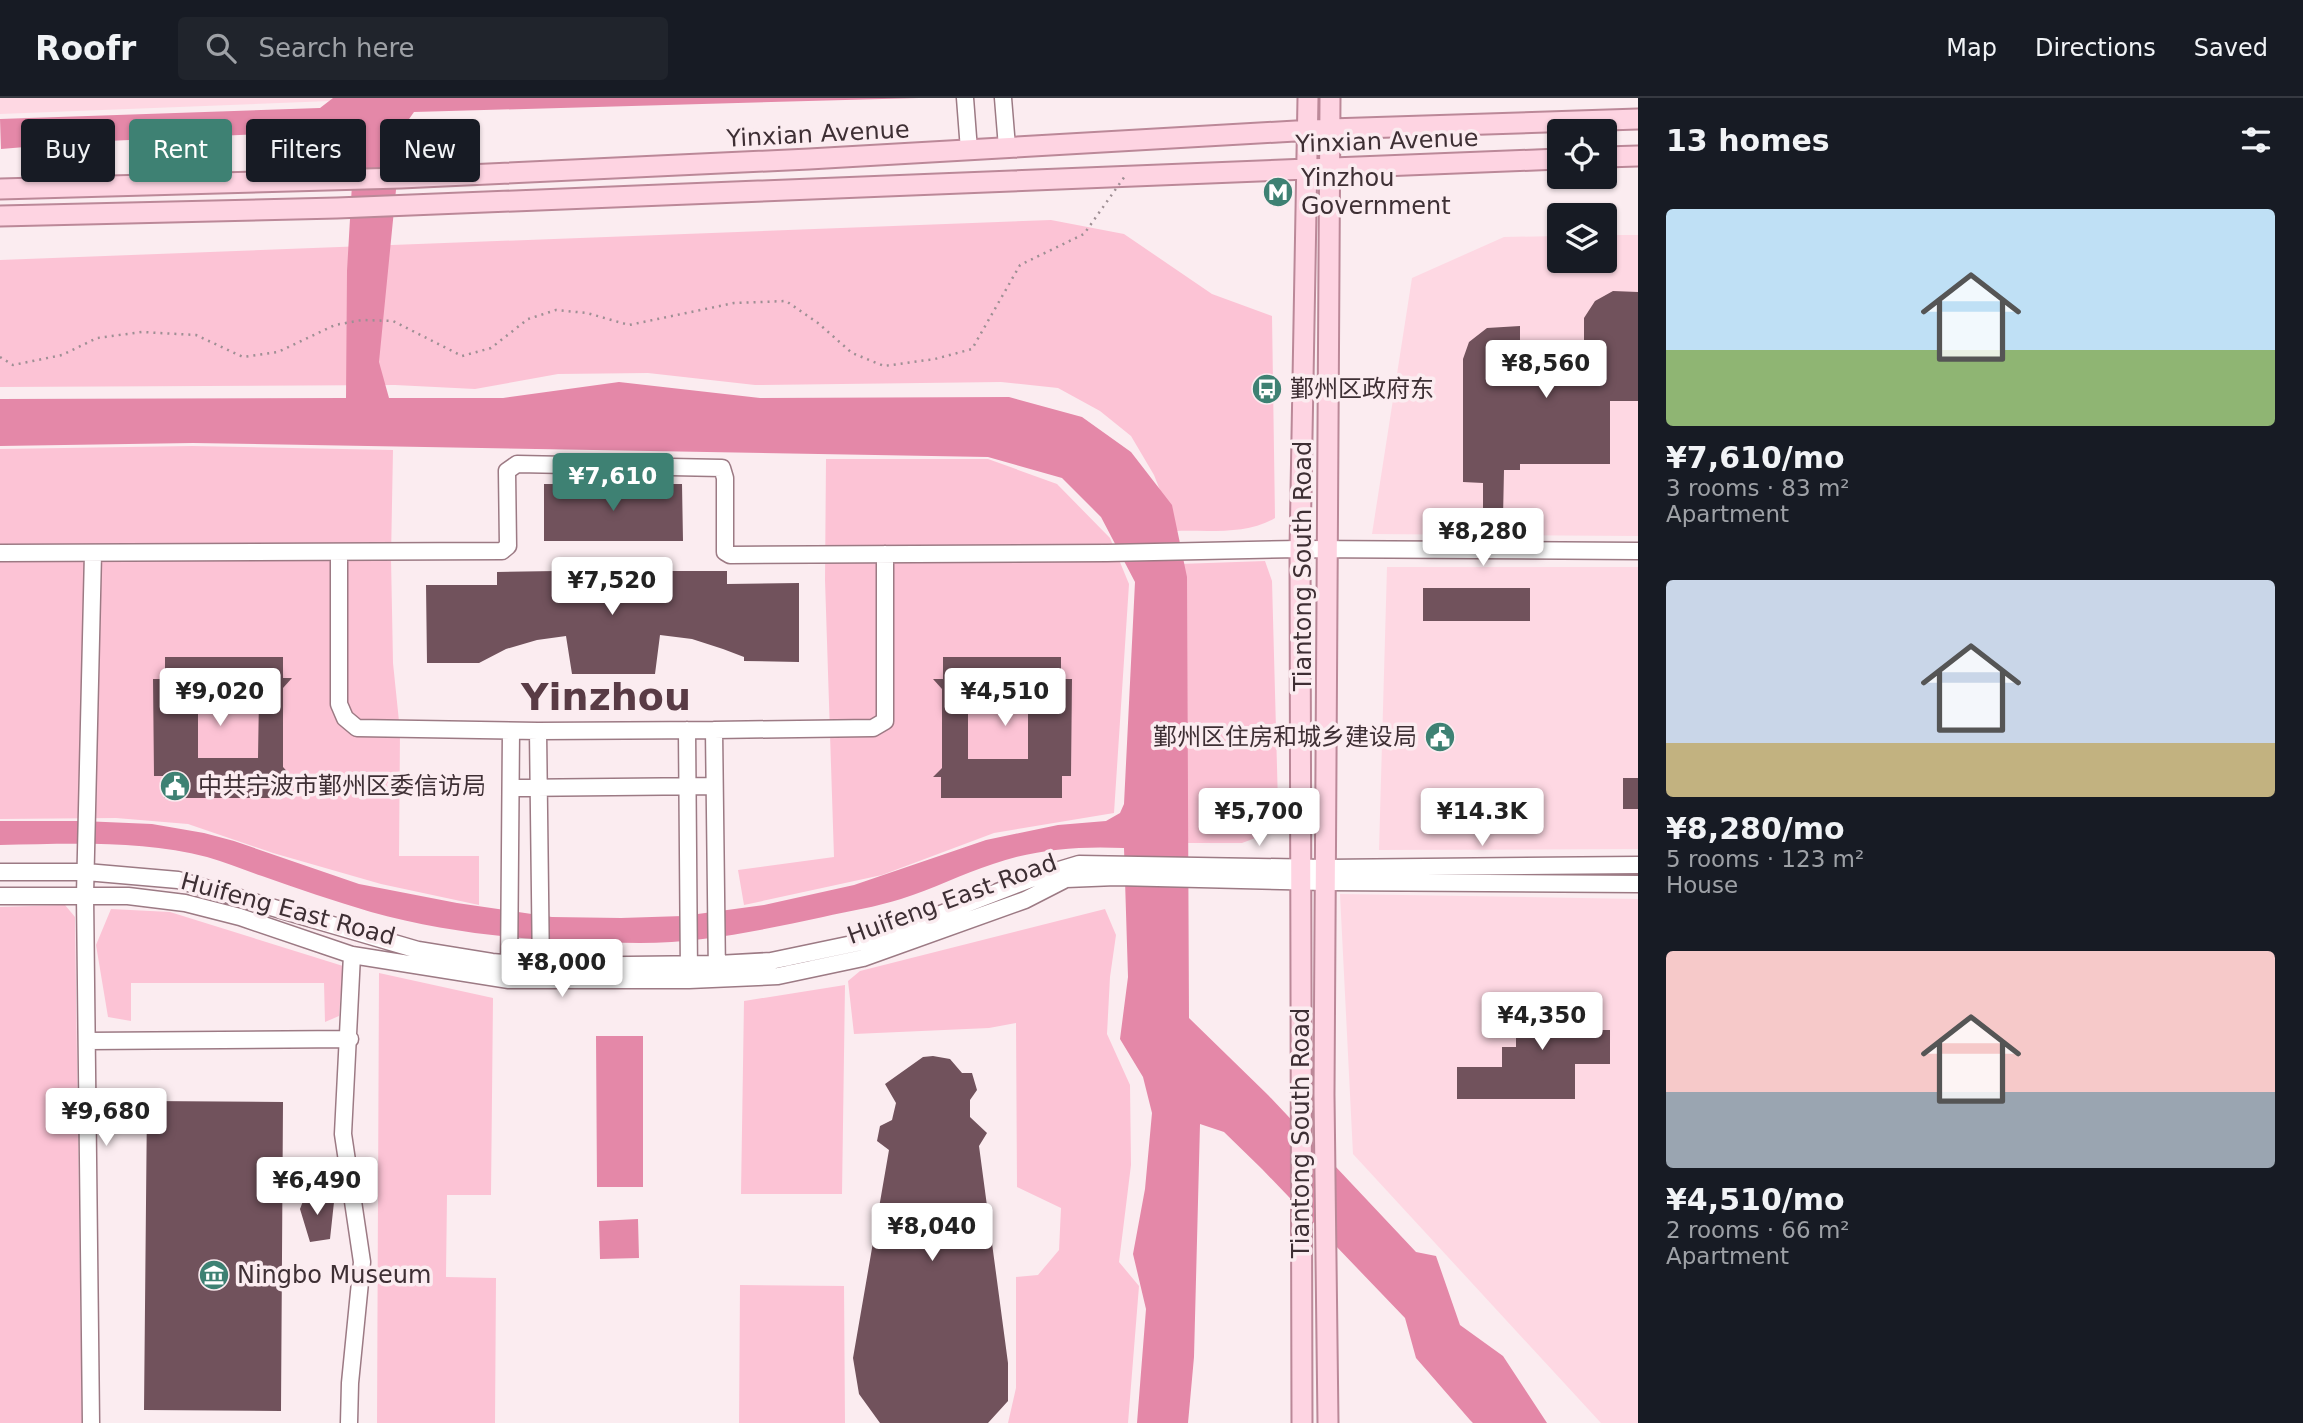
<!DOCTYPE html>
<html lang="en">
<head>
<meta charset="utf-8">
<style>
  body { margin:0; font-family:"DejaVu Sans","Noto Sans SC",sans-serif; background:#20242c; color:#f1f3f6; height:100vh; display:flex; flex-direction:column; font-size:26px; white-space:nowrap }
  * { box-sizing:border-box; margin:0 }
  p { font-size:23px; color:#9ea1a6 }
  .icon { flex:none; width:38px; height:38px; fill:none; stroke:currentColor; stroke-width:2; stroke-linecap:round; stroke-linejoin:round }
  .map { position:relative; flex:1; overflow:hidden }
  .drawer { display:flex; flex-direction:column; background:#171b24; width:665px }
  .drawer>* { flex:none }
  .top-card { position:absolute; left:21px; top:21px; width:665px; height:63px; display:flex; gap:14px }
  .buttons { position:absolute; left:1547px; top:21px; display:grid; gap:14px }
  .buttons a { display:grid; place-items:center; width:70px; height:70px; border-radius:7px; background:#171b24; box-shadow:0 2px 5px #0004; font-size:35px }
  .price { position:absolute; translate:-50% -60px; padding:0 16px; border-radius:7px; background:#fff; color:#222; font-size:23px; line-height:46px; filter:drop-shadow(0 2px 4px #0008) }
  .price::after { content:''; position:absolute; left:50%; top:42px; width:21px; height:16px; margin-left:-10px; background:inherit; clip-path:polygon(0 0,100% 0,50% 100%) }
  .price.current { background:#3e8173; color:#fff }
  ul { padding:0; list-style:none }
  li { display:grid; align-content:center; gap:14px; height:371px; padding:0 28px }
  li span { display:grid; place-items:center; height:217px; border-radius:7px; color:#555 }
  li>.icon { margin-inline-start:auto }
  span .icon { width:126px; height:126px; fill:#fffc; stroke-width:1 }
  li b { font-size:30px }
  h2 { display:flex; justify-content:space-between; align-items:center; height:84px; padding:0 28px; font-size:30px }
  .chip { padding:0 24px; border-radius:7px; background:#171b24; box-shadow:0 2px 5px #0004; font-size:24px; line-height:63px }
  .chip.current { background:#3e8173; color:#fff }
  header { display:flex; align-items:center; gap:42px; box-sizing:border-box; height:98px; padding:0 35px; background:#171b24; border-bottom:2px solid #363941 }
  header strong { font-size:33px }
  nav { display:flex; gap:38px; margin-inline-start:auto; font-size:24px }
  .search { width:490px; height:63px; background:#20242c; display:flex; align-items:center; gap:18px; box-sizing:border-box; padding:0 24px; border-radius:7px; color:#9ea1a6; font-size:26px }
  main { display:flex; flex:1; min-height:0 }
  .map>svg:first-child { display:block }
</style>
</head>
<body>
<header>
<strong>Roofr</strong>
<div class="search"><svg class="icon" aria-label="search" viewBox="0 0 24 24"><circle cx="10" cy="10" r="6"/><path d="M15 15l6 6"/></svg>Search here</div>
<nav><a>Map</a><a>Directions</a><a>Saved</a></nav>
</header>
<main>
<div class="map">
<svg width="1638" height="1325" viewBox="0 0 1638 1325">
  <rect width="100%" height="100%" fill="#fbecf0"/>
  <path fill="#fed8e3" d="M0 0H407L0 16Z
    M1605 137H1638V438L1372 436 1412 180 1504 139 1559 138V163H1605Z
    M1387 469H1638V751L1379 752Z
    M1340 796 1638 801V1325H1601L1353 1056Z"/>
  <path fill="#fcc3d5" d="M1051 122 1124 136 1212 196 1272 218 1275 420C1247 437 1208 432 1176 433L1154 377 1131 338 1100 313 1058 290 1001 284 755 287 648 275 558 276 475 291 395 287 0 289V162Z
    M192 348 393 352 391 460 393 565 400 633 399 758H479V807L381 786 273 755 188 726 116 720 0 721V351Z
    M826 361H988L1057 386 1110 440 1129 486 1114 715 994 735 882 777 744 807 738 772 834 759 825 482Z
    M1265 463 1272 483 1278 706 1258 739 1242 745H1188L1179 466Z
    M65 807 75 819 82 1325H0V809Z
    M111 811 170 814 343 868 339 918 325 924 324 885H131V923L108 919 96 847Z
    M1105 811 1116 837 1110 879 1107 936 1130 987 1131 1067 1119 1164 1139 1188 1128 1325H1008L1016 1290V1179L1038 1177 1059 1152 1061 1110 1017 1089 1016 925 989 930 854 936 848 883 860 873Z
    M379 875 493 900 491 1097H447L446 1179 496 1180 495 1325H377Z
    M845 887 842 1096H741L744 903Z
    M740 1187 844 1188 845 1325H739Z"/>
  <path fill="#e488a8" d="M333 0H919L414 14 402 31 379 264 389 300H503L619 284 760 300 1009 299 1082 319 1131 354 1172 407 1187 479 1189 920 1268 997 1416 1154 1436 1158 1460 1227 1503 1258 1547 1325H1473L1470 1322 1416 1260 1405 1220 1262 1071 1224 1034 1200 1026 1194 1259 1188 1325H1137L1146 1211 1133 1156 1145 1091 1152 1015 1143 979 1120 941 1128 879 1124 750C1079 748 1036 751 993 766 962 776 933 791 901 801 876 809 849 813 823 819 762 832 703 845 640 845 551 845 458 838 371 814 334 803 298 791 262 778 244 772 225 764 207 759 141 742 68 746 0 747V723H82L152 726 204 735 234 743 359 786 457 805 552 819 621 820 683 818 764 807 854 787 986 742 1058 727 1106 723 1120 715 1124 706 1135 484 1101 419 1062 380 988 359 193 345 0 348V301L346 300 347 173 355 34 348 23H312L260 36 85 44 1 51 0 21 320 10Z
    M596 938H643V1089H597Z
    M638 1121 639 1160 600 1161 599 1123Z"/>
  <path fill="#71525c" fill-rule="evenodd" d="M1613 193 1638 194V303H1610V366H1520V372H1504L1503 420H1483V385L1463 384V261L1469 244 1487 230 1520 228V288H1584V220L1595 203Z
    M544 386H682L683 443H544Z
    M556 473H727V486L799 485V564L744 563V559L723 551 692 541 660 537 655 576H572L566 538 537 542 506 551 479 565H427L426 487H497V474Z
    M1423 490H1530V523H1423Z
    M165 559H283V580H292L283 590V669L292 679H284V700H164V678H154L153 581H165ZM198 598H259L258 660H198Z
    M943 559H1061V581H1072L1071 678H1062V700H941V679H933L942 670V591L933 581H943ZM968 598H1028V661H968Z
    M1623 680H1638V711H1623Z
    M1521 897H1596V932H1610V966H1575V1001H1457V969H1502V949H1516V913H1521Z
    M933 958 950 961 962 975H972L977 992 970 1002V1019L987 1035 979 1048 1008 1265V1303L988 1325H880L859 1296 853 1260 889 1052 877 1043 880 1028 892 1022 896 1005 885 986 923 959Z
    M147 1003 283 1004 281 1313 144 1312Z
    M306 1095 334 1104 330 1141 310 1144 300 1111Z"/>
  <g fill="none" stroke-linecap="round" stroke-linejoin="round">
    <g stroke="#9c7a84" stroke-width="19">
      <path id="minor" d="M965 0 969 52
        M1003 0 1007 49
        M339 454V606L345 620 357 630 538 633 714 632 717 877
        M0 455 502 453 508 448 507 373 517 366 722 370 725 380V454L730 457 1107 455 1300 451 1638 453
        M687 632 689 876
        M714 632 873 630 885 623V456
        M538 633 541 875
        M511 690 714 688
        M0 774H86L178 782 418 852 492 864 541 868 717 866 771 863 876 841 1036 779 1079 766 1325 770 1638 767
        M0 798H128L185 805 240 819 352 857 509 882H689L778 878 863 860 1025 802 1066 781 1116 779 1325 784 1638 786
        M509 875 511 633
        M87 943 350 941
        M91 1325 85 797 93 455
        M349 1325 350 1285 362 1164 343 1036 352 857"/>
    </g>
    <g stroke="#bb8898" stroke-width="23">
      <path id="major" d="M1605 59 1638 58
        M0 91 401 80 809 61 1330 31 1638 21
        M0 118 337 110 1559 61
        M1302 1325 1300 451 1308 0
        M1328 1325 1324 997 1330 0"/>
    </g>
    <use href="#minor" stroke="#fff" stroke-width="16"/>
    <use href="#major" stroke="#fed4e2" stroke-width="19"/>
    <path stroke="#9e8f94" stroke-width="2.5" stroke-dasharray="2 5" stroke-linecap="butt" d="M0 259 13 267 62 257 97 240 142 234 196 237 243 259 278 254 335 227 362 222 393 223 462 258 491 250 528 221 556 212 587 215 629 227 734 205 786 203 818 225 852 255 884 268 935 261 972 251 1020 167 1084 136 1125 78"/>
  </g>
  <defs>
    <g id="metro-disc" transform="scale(1.575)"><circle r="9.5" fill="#3e8173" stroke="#fbecf0"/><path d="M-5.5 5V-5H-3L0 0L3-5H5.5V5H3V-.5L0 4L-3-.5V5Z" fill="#fff"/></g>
    <g id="bus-disc" transform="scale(1.575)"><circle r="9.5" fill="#3e8173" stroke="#fbecf0"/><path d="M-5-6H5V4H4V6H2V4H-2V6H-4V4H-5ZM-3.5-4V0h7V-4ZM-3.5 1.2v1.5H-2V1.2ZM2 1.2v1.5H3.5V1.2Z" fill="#fff"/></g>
    <g id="civic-disc" transform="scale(1.575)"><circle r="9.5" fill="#3e8173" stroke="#fbecf0"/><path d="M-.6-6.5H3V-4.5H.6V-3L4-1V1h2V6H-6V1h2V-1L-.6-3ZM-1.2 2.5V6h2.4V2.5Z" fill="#fff"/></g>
    <g id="museum-disc" transform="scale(1.575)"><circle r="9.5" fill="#3e8173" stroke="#fbecf0"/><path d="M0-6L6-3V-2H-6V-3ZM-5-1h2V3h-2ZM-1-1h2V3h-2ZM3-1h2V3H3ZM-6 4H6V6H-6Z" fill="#fff"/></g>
  </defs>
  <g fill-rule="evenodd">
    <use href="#metro-disc" x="1278" y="94"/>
    <use href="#bus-disc" x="1267" y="291"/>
    <use href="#civic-disc" x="1440" y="639"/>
    <use href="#civic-disc" x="175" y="688"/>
    <use href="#museum-disc" x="214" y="1177"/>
  </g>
  <g text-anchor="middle" stroke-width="7" stroke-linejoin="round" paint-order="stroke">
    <g font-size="24" fill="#3e2f34" stroke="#fbecf0">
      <text transform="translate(818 36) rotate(-3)" y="8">Yinxian Avenue</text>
      <text transform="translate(1387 43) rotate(-2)" y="8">Yinxian Avenue</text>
      <text transform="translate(1303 468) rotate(-90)" y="8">Tiantong South Road</text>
      <text transform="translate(952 801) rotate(-20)" y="8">Huifeng East Road</text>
      <text transform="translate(288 811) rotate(15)" y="8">Huifeng East Road</text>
      <text transform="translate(1301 1035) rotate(-90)" y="8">Tiantong South Road</text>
    </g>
    <g font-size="24" fill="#3e2f34" stroke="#fbecf0" text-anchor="start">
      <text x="1301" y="88">Yinzhou<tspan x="1301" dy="28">Government</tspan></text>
      <text x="1290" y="299">鄞州区政府东</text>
      <text x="1417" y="647" text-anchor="end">鄞州区住房和城乡建设局</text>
      <text x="198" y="696">中共宁波市鄞州区委信访局</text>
      <text x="237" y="1185">Ningbo Museum</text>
    </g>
    <g font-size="38" font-weight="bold" fill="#593b45" stroke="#fbecf0">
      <text x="606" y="612">Yinzhou</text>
    </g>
  </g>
</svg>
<div class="buttons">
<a><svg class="icon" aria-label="locate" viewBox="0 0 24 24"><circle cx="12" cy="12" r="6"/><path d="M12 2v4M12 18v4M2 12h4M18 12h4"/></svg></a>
<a><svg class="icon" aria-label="layers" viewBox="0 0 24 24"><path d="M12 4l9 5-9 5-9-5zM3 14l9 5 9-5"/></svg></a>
</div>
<b class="price" style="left:1546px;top:302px">¥8,560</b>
<b class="price current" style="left:613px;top:415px">¥7,610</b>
<b class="price" style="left:1483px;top:470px">¥8,280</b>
<b class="price" style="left:612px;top:519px">¥7,520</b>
<b class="price" style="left:220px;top:630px">¥9,020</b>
<b class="price" style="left:1005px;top:630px">¥4,510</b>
<b class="price" style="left:1259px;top:750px">¥5,700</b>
<b class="price" style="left:1482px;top:750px">¥14.3K</b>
<b class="price" style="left:562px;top:901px">¥8,000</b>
<b class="price" style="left:1542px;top:954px">¥4,350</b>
<b class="price" style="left:106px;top:1050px">¥9,680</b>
<b class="price" style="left:317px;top:1119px">¥6,490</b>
<b class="price" style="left:932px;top:1165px">¥8,040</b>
<div class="top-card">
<a class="chip">Buy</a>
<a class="chip current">Rent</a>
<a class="chip">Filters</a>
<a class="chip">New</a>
</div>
</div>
<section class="drawer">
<h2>13 homes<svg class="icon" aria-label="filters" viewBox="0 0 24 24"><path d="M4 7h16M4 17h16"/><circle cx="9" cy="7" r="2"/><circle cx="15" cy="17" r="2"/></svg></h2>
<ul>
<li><span style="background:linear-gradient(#bfe0f5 65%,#8fb573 0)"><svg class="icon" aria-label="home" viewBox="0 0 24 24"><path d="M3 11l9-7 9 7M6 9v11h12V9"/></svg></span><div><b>¥7,610/mo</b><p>3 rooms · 83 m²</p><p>Apartment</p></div></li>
<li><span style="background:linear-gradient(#c9d6e8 75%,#c2b280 0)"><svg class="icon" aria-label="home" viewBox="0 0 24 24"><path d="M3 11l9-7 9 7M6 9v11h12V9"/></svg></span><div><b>¥8,280/mo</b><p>5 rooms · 123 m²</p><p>House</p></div></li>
<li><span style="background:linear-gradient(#f6c9c9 65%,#9aa5b1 0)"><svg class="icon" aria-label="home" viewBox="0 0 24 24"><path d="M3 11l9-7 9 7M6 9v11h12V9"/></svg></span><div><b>¥4,510/mo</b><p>2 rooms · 66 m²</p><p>Apartment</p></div></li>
</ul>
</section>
</main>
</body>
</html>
